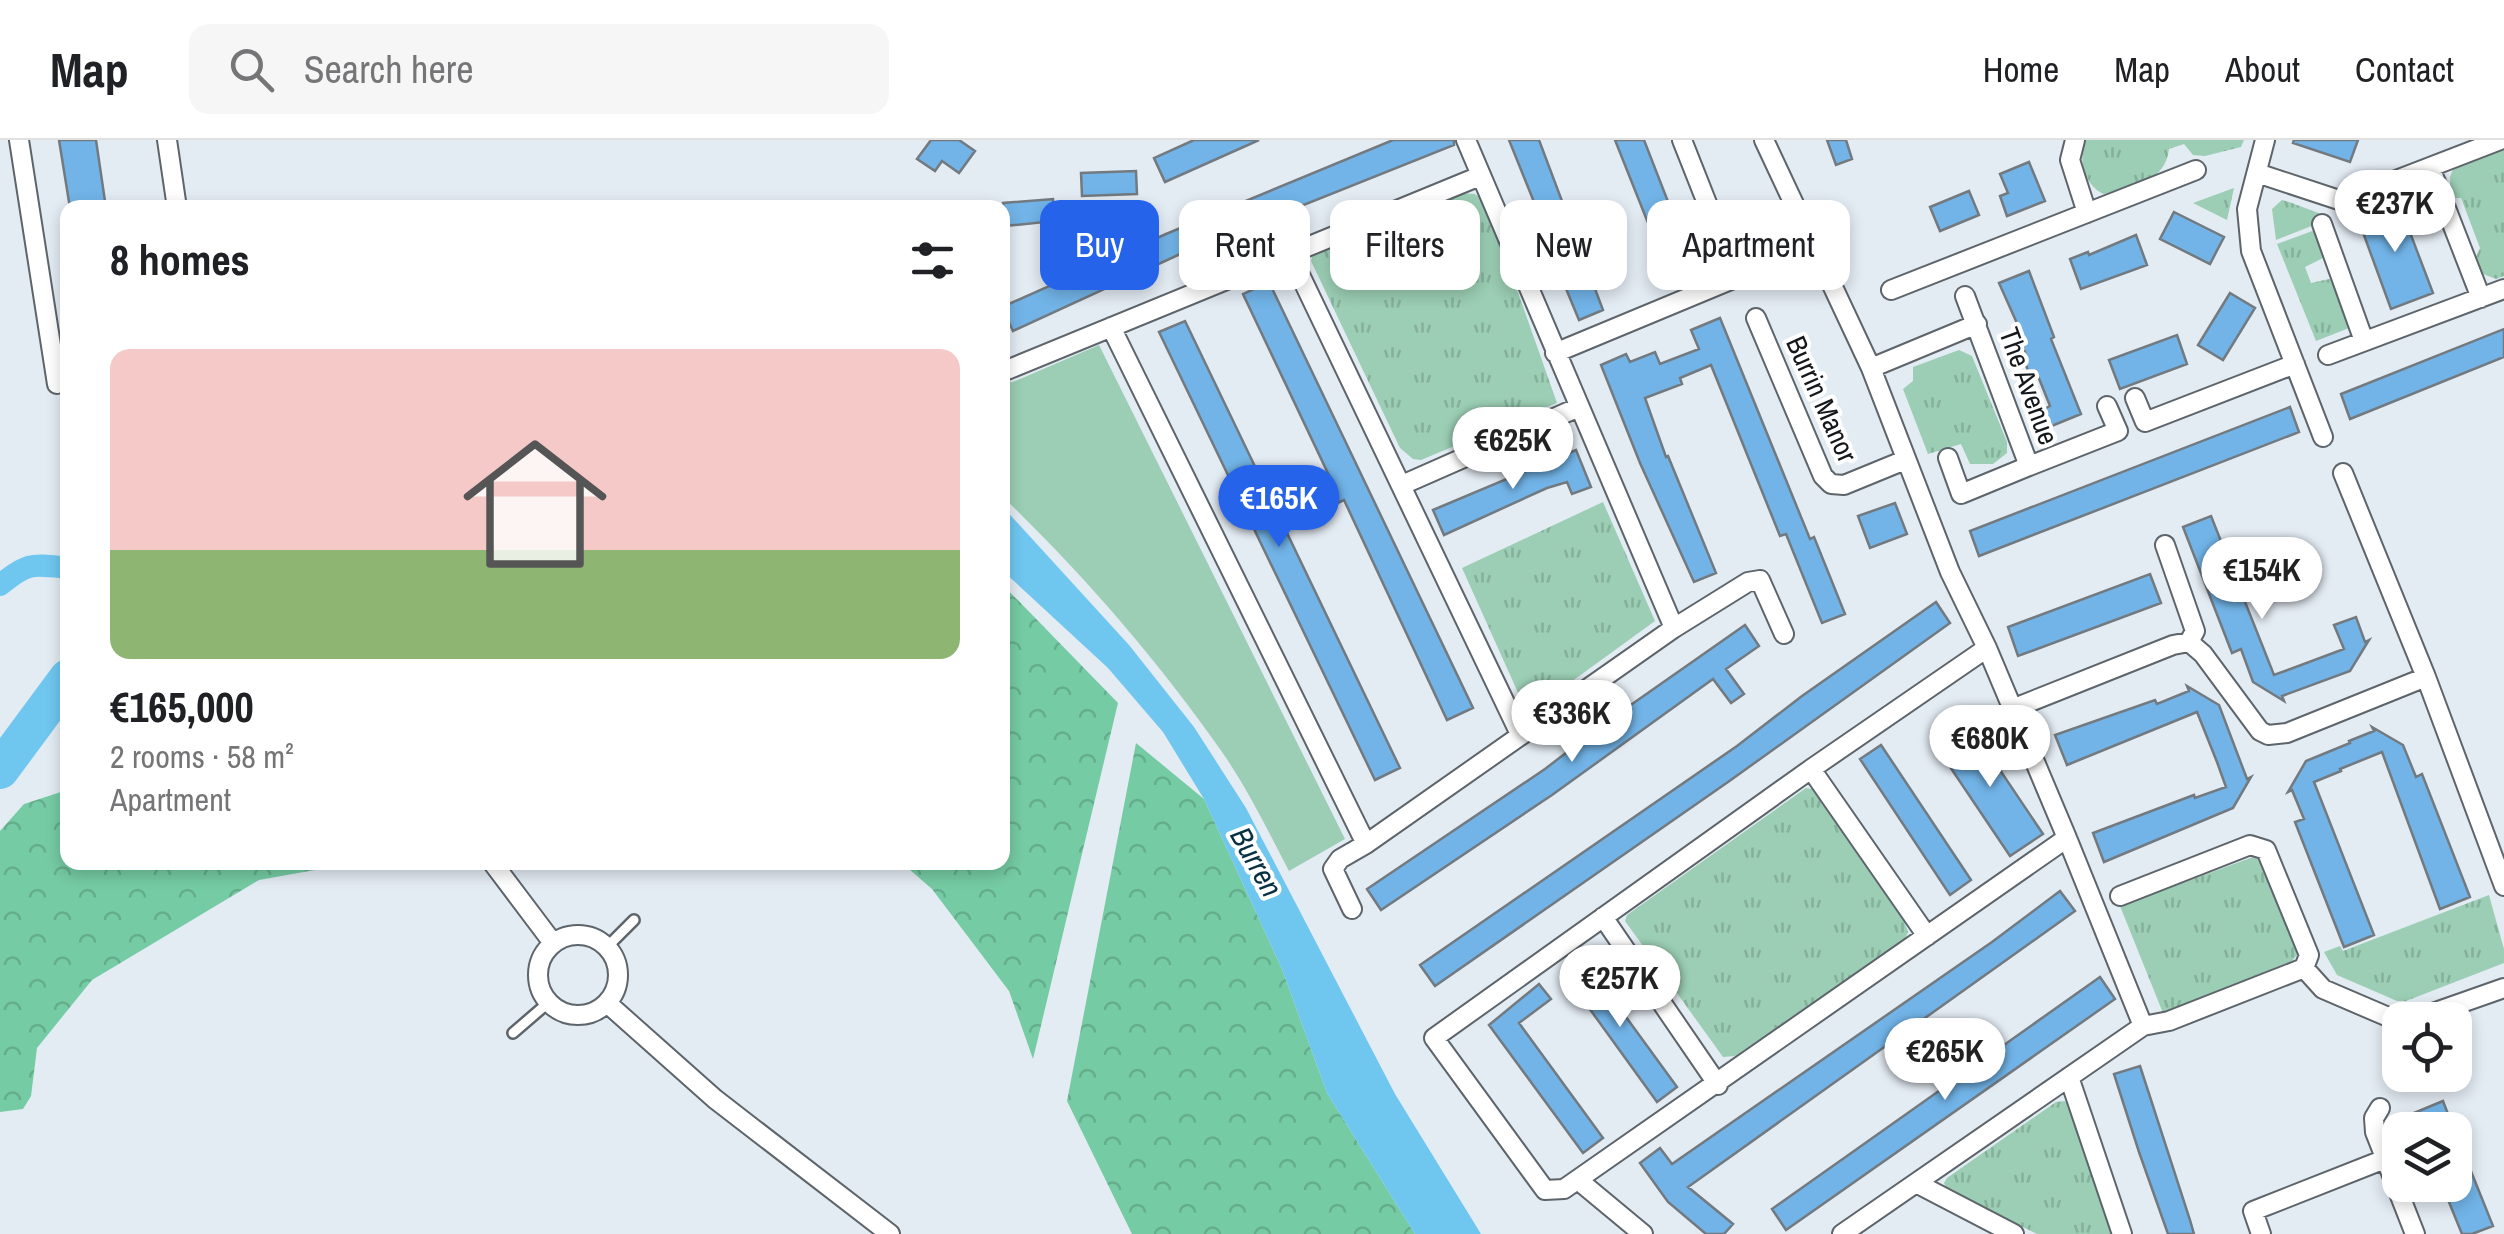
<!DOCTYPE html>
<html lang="en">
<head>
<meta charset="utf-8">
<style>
  body { margin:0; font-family:"Archivo Narrow",sans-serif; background:#f6f6f6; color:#202124; height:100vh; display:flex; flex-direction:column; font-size:38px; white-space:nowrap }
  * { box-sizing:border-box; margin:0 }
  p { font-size:32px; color:#757577 }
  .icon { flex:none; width:55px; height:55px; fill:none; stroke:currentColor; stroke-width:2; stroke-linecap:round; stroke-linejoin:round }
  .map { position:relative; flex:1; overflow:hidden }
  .details { position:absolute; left:60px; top:60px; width:950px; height:670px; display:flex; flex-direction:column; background:#fff; border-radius:20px; box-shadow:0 5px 15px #0003 }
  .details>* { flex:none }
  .top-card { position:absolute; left:1040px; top:60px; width:950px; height:90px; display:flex; gap:20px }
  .controls { position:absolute; left:2382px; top:862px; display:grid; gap:20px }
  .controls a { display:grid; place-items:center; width:90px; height:90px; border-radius:20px; background:#fff; box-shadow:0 5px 15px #0003; font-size:50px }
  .price { position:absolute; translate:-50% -85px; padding:0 22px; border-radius:35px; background:#fff; color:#222; font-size:32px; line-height:65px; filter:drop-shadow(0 2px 5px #0008) }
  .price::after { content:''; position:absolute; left:50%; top:60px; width:30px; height:22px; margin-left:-15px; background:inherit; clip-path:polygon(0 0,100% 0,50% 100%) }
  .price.active { background:#2563eb; color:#fff }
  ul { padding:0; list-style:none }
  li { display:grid; align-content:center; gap:20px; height:530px; padding:0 50px }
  li span { display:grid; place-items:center; height:310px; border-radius:20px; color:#555 }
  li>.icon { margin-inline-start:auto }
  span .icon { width:180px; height:180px; fill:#fffc; stroke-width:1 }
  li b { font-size:42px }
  h2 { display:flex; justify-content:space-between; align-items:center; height:120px; padding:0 50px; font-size:42px }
  .pill { padding:0 35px; border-radius:20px; background:#fff; box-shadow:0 5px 15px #0003; font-size:35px; line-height:90px }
  .pill.active { background:#2563eb; color:#fff }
  header { display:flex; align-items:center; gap:60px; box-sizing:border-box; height:140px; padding:0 50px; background:#fff; border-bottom:2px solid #e0e0e0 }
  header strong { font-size:48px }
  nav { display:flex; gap:55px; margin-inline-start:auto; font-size:35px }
  .search { width:700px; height:90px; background:#f6f6f6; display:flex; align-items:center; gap:25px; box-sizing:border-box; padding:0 35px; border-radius:20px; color:#757577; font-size:38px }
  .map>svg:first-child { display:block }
</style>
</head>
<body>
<header>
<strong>Map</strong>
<div class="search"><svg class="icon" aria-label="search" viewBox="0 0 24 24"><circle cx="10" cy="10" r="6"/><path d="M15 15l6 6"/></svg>Search here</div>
<nav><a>Home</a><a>Map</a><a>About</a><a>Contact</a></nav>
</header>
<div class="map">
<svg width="2504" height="1094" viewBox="0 0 2504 1094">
  <defs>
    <pattern id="grass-tufts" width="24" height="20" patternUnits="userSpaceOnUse" patternTransform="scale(2.5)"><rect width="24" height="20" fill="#9bceb4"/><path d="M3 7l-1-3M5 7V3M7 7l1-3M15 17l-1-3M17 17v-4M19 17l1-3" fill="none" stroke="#85b09a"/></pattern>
    <pattern id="forest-crowns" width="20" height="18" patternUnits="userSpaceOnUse" patternTransform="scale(2.5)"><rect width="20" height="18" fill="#75cba3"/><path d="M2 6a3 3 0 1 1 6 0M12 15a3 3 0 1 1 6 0" fill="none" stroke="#64ae8c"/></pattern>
  </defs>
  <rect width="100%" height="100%" fill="#e3ebf3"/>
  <path fill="url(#grass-tufts)" d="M2086 0H2244L2241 7 2205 16 2193 15 2184 4 2169 9C2165 43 2133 45 2104 54 2085 46 2077 19 2086 0Z
    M2504 6V136L2496 139 2483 134 2476 117 2480 108 2461 58H2453C2440 17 2473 18 2504 6Z
    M2234 48 2227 80 2193 63Z
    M1460 53 1475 54 1486 62 1557 263 1421 320 1413 319 1400 308 1311 121 1314 111Z
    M2282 60 2289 62 2332 78 2276 100 2272 69Z
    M2315 90 2323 118 2305 127 2311 143 2329 139 2334 142 2350 184 2349 188 2316 201 2277 104Z
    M1959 210 1972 216 2007 302V313L1993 324H1970L1961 304 1928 314 1903 249 1913 241V227Z
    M1603 362 1655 481 1531 571 1524 566 1462 428Z
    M1806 648 1812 649 1904 781 1908 792 1905 799 1735 916 1723 917 1625 781 1627 775Z
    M2253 717 2258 719 2280 772 2292 787 2297 815 2292 821 2163 873 2120 766Z
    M2489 755 2504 809V823L2406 861H2397L2337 835 2324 812 2340 806 2343 811Z
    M2065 961 2070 966 2111 1094H2037L1947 1050 1944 1043 1947 1038 2056 962Z"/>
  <path fill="url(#forest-crowns)" d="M1003 445 1118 563 1033 919 1009 851 932 749 902 723 1002 722Z
    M1136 603 1204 659 1282 829 1327 953 1415 1094H1132L1067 961Z
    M67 650 68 722 354 723 259 740 92 840 37 908 31 956 23 969 0 972V691L24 664Z"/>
  <path fill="#9bceb4" d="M1099 205 1345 699 1289 731C1268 691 1248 649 1222 612 1158 520 1083 434 1003 357V242H1013Z"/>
  <path fill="#6fc6ef" d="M1003 367 1129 505 1194 587 1246 668 1395 954 1481 1094H1415L1327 953 1282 829 1204 659 1163 592 1108 528 1003 431Z"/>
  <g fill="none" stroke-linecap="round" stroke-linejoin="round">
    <path stroke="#6fc6ef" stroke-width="22" d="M0 445C28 422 32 424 68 428"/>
    <path stroke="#6fc6ef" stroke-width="38" d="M0 630 68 538"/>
  </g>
  <path fill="#72b4e8" stroke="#727a80" stroke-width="2.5" d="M59 0H96L106 68H70Z
    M931 0H959L975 11 959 33 942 21 935 31 917 19Z
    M1194 0H1259L1165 42 1154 18Z
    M1393 0H1454V5L1178 115 1013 191 1002 167 1166 94Z
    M1509 0H1539L1603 170 1579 180 1531 64 1534 62Z
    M1615 0H1644L1695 131 1660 145 1653 127 1664 123Z
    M1827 0H1846L1852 19 1836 25Z
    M2294 0H2358L2350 22 2293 3Z
    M2029 22 2045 61 2007 76 2000 56 2008 53 2000 34Z
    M1136 31 1137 54 1082 56 1081 33Z
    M1969 51 1979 75 1940 91 1930 67Z
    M1053 59 1055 81 1005 86 1003 63Z
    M2398 61 2433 153 2391 169 2357 76Z
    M2174 72 2224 97 2210 124 2160 99Z
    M2136 95 2147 125 2081 149 2070 119 2088 112 2089 115Z
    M2029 131 2054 197 2051 199 2081 274 2049 287 2042 270 2050 266 2036 231 2029 234 2023 216 2026 215 2017 191 2020 190 1999 143Z
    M1269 142 1473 568 1447 580 1344 360 1329 367 1321 350 1333 344 1243 154Z
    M2230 153 2255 168 2223 220 2198 205Z
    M1720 178 1810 399 1814 397 1845 474 1822 483 1786 394 1780 396 1711 225 1680 238 1682 244 1645 258 1666 317 1668 316 1716 433 1694 442 1640 323 1601 225 1626 214 1630 222 1655 212 1660 224 1699 209 1691 190Z
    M1185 181 1400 628 1375 640 1159 192Z
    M2504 189V217L2350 279 2341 254Z
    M2177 195 2187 224 2120 249 2109 220Z
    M2290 267 2299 292 1979 416 1970 391Z
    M1576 310 1591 347 1572 354 1567 342 1547 348 1444 395 1433 370Z
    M1895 363 1907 394 1870 408 1858 376Z
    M2211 376 2274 535 2344 509 2334 485 2356 477 2365 502 2369 500 2350 531 2282 556 2284 561 2253 542 2241 509 2232 513 2183 387Z
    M2150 434 2161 463 2018 516 2008 487Z
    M1936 462 1950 483 1728 642 1435 846 1420 825 1737 606 1802 556Z
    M1745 485 1759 506 1726 529 1744 554 1731 563 1713 539 1552 655 1381 770 1367 749 1545 629 1605 583Z
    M2187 546 2219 565 2247 639 2251 637 2233 668 2104 722 2093 693 2194 655 2195 658 2226 647 2217 622 2197 572 2067 625 2055 595 2155 560 2157 564 2189 551Z
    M1969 584 2043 694 2010 716 1936 606Z
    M2372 587 2403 605 2416 637 2422 634 2470 757 2440 769 2382 612 2340 629 2341 631 2314 642 2374 795 2344 807 2295 682 2304 679 2292 650 2288 652 2306 621 2350 603 2349 601 2374 591Z
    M1881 605 1971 740 1950 755 1860 619Z
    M2060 751 2075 771 1688 1047 1733 1084 1724 1094H1706L1668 1062 1640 1023 1660 1008 1672 1024 1992 802Z
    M1583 818 1677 947 1657 962 1563 832Z
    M2100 837 2115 859 1786 1090 1772 1069Z
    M1539 844 1551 859 1519 883 1603 998 1583 1013 1489 885Z
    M2140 926 2190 1080 2194 1094H2168L2139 1012 2114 934Z
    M2443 961 2454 990H2420L2414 973Z
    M2456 994 2493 1086 2472 1094H2462L2442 1045H2455Z"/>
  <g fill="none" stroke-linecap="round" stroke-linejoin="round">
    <g stroke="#5d646a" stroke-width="14">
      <path id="service" d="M607 807 634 780
        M513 893 549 862"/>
    </g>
    <g stroke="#5d646a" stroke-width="22">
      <path id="minor" d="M19 0 57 244
        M167 0 177 68
        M1466 0 1674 488
        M1682 0 1718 91
        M1764 0 1871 228 1950 432 1987 508 2067 698 2143 886
        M2075 0 2070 20 2087 73
        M2265 0 2247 69 2251 111 2323 297
        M2430 27 2481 158
        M2257 33 2342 61 2500 0
        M2322 84 2364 201
        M1290 114 1520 594
        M1891 150 2196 30
        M1756 178 1823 336 1831 344 1844 345 1905 320
        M1111 187 1366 704
        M1555 213 1815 105
        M2328 215 2504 149
        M1871 228 1977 184
        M1002 232 1480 36
        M2135 258 2145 282 2295 224
        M1948 318 1961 354 2029 326 1965 156
        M2029 326 2118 291 2107 266
        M2343 333 2426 537 2504 746
        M1402 345 1579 267
        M2165 405 2195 491 2189 502
        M1987 508 1811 629 1434 898 1545 1050 1564 1049 2067 698
        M2012 569 2173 505 2189 502 2203 514 2260 591 2268 595 2287 593 2426 537
        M1811 629 1927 796
        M492 722 553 803
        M1352 769 1333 729 1340 719 1366 704 1674 488 1748 442 1760 440 1784 494
        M1603 777 1718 945
        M538 835a40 40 0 1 1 80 0a40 40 0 1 1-80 0Z
        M2304 828 2323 849 2400 882
        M607 863 715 959 890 1094
        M2413 880 2504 848
        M2069 937 2122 1094
        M2380 968 2374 978 2375 992 2415 1094
        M1578 1040 1643 1094
        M1916 1043 2014 1094
        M1842 1094 2143 886 2169 881 2304 828 2309 815 2266 710 2250 705 2120 756
        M2261 1094 2253 1071 2385 1019"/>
    </g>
    <use href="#service" stroke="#fff" stroke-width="9"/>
    <use href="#minor" stroke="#fff" stroke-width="18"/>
  </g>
  <g text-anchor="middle" stroke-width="8" stroke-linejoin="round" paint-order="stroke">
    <g font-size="28" fill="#15181b" stroke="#fff">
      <text transform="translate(2029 246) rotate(70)" y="10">The Avenue</text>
      <text transform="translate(1822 259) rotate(66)" y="10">Burrin Manor</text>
    </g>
    <g font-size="30" font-style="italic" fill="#073041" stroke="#fff">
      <text transform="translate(1256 722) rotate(61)" y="10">Burren</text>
    </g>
  </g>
</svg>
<div class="controls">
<a><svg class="icon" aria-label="locate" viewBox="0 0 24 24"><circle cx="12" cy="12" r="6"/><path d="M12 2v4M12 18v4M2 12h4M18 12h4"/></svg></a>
<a><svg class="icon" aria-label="layers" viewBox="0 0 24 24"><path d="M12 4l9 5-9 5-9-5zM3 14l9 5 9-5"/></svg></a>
</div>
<b class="price" style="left:2395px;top:115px">€237K</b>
<b class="price" style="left:1513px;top:352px">€625K</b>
<b class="price active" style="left:1279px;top:410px">€165K</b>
<b class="price" style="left:2262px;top:482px">€154K</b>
<b class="price" style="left:1572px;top:625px">€336K</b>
<b class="price" style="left:1990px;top:650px">€680K</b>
<b class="price" style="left:1620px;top:890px">€257K</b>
<b class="price" style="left:1945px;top:963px">€265K</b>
<div class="top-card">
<a class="pill active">Buy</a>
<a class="pill">Rent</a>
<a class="pill">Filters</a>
<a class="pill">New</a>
<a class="pill">Apartment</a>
</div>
<section class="details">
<h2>8 homes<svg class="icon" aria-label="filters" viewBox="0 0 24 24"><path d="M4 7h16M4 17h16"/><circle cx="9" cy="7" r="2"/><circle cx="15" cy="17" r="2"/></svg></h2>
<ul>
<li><span style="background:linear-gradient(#f6c9c9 65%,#8fb573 0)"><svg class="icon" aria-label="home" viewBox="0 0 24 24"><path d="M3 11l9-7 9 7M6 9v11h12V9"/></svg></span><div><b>€165,000</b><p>2 rooms · 58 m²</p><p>Apartment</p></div></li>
</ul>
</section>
</div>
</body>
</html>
